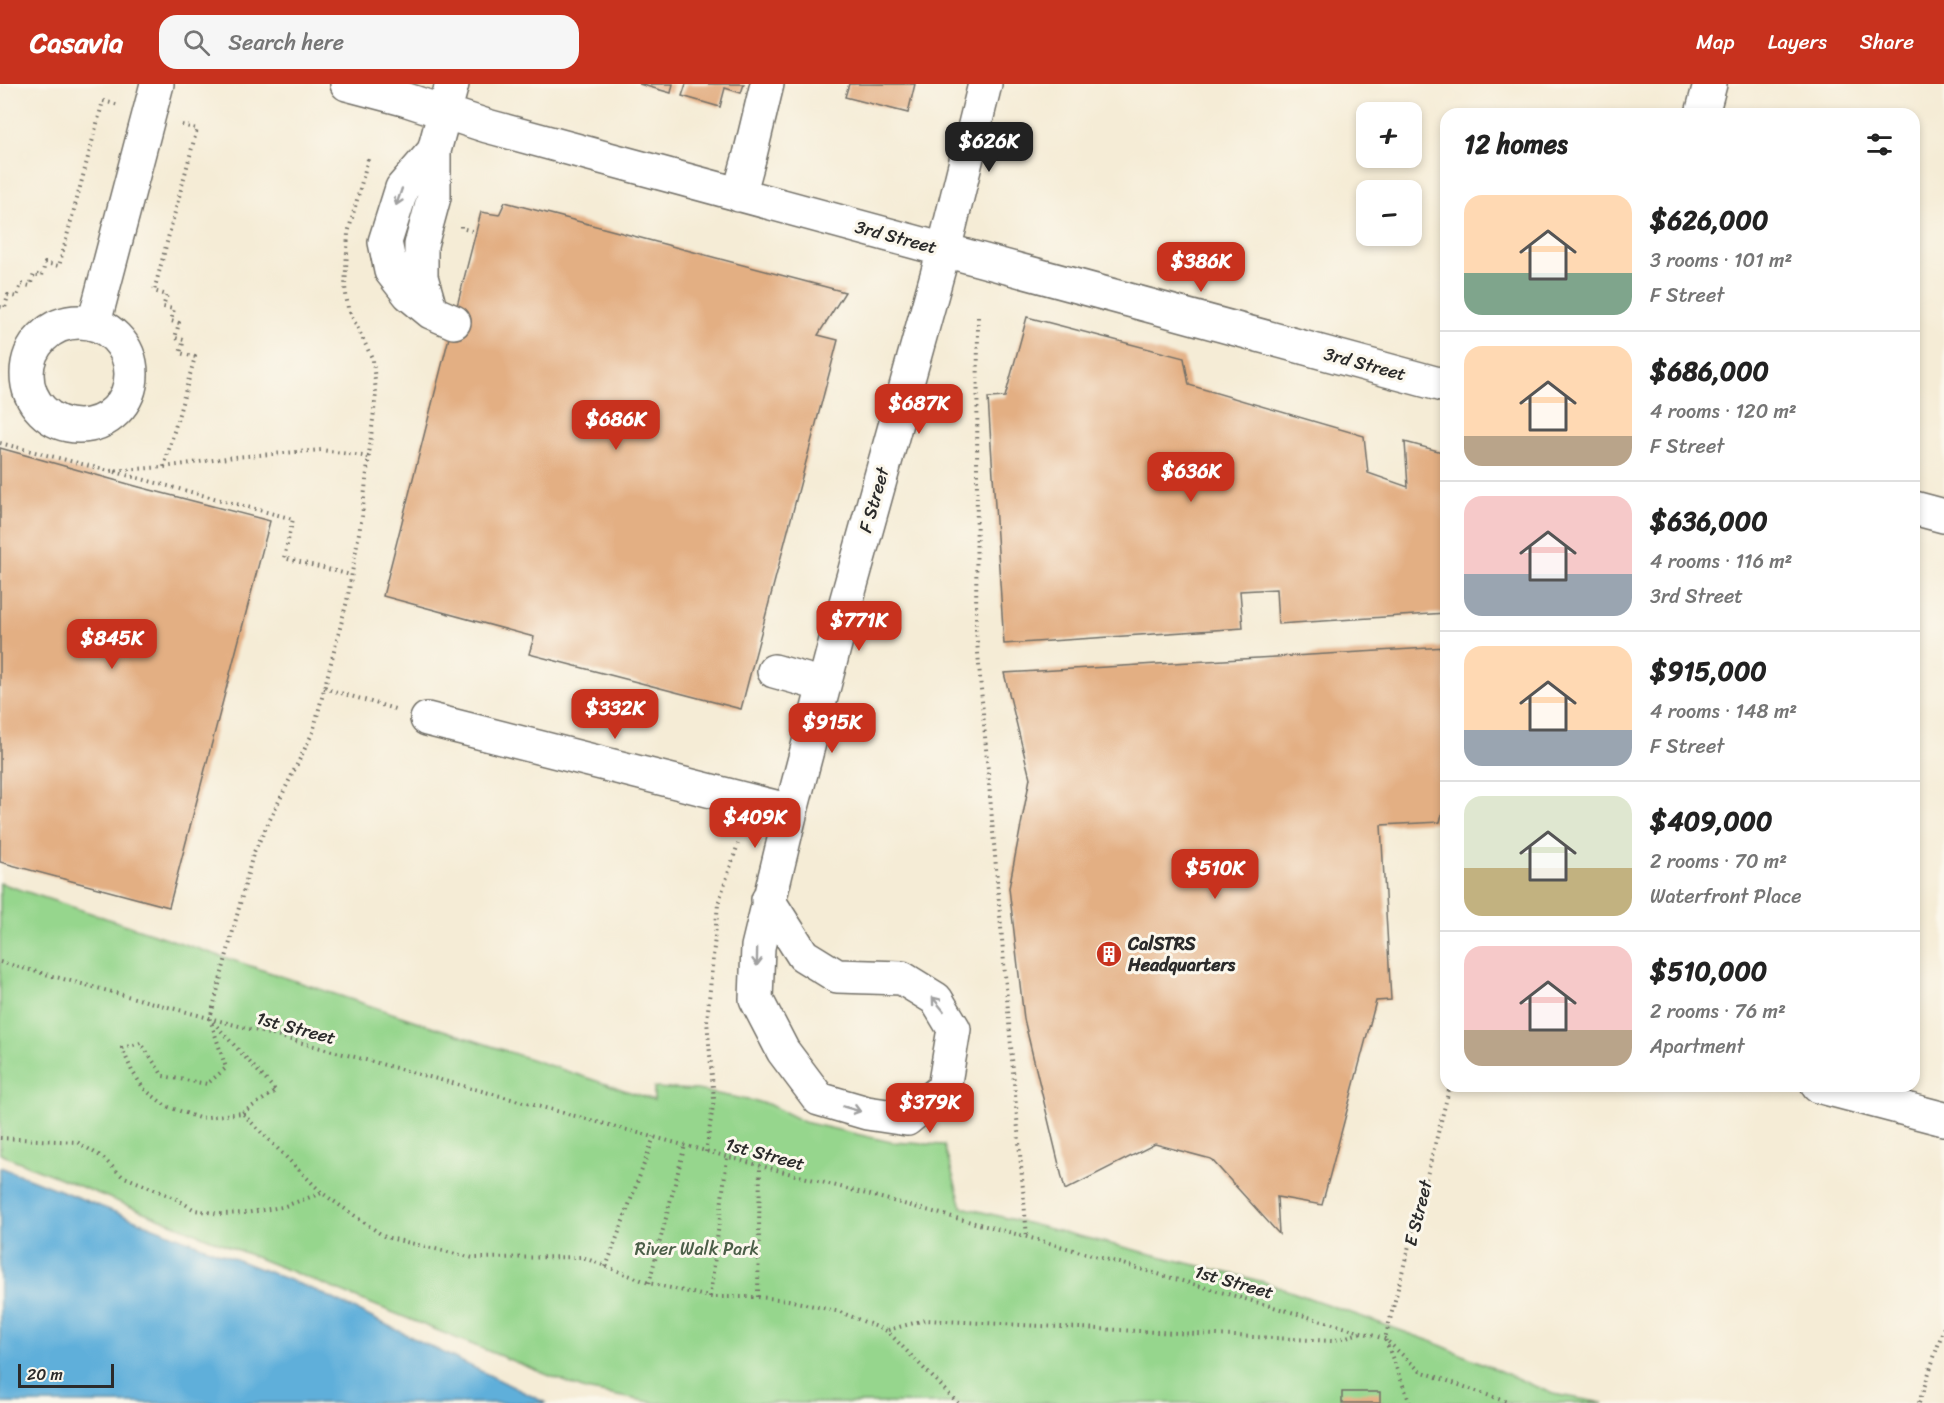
<!DOCTYPE html>
<html lang="en">
<head>
<meta charset="utf-8">
<style>
  body { margin:0; font-family:Sriracha,sans-serif; background:#f6f6f6; color:#222; height:100vh; display:flex; flex-direction:column; font-size:22px; white-space:nowrap }
  * { box-sizing:border-box; margin:0 }
  p { font-size:20px; color:#767676 }
  .icon { flex:none; width:33px; height:33px; fill:none; stroke:currentColor; stroke-width:2; stroke-linecap:round; stroke-linejoin:round }
  .map { position:relative; flex:1; overflow:hidden }
  .side { position:absolute; left:1440px; top:24px; width:480px; height:984px; display:flex; flex-direction:column; background:#fff; border-radius:18px; box-shadow:0 3px 9px #0003 }
  .side>* { flex:none }
  .fabs { position:absolute; left:1356px; top:18px; display:grid; gap:12px }
  .fabs a { display:grid; place-items:center; width:66px; height:66px; border-radius:12px; background:#fff; box-shadow:0 3px 9px #0003; font-size:30px }
  .scale { position:absolute; left:18px; bottom:15px; width:96px; box-sizing:border-box; padding-left:6px; border:3px solid #2b2b2b; border-top:0; font-size:16px; line-height:21px; white-space:nowrap; color:#2b2b2b; -webkit-text-stroke:4px #fbf7ec; paint-order:stroke }
  .price { position:absolute; translate:-50% -51px; padding:0 14px; border-radius:12px; background:#c8321e; color:#fff; font-size:20px; line-height:39px; filter:drop-shadow(0 2px 3px #0008) }
  .price::after { content:''; position:absolute; left:50%; top:36px; width:18px; height:14px; margin-left:-9px; background:inherit; clip-path:polygon(0 0,100% 0,50% 100%) }
  .price.selected { background:#222; color:#fff }
  ul { padding:0; list-style:none }
  li { display:flex; align-items:center; gap:18px; height:150px; padding:0 24px }
  li+li { border-top:2px solid #e0e0e0 }
  li span { display:grid; place-items:center; flex:none; width:168px; height:120px; border-radius:18px; color:#555 }
  li>.icon { margin-inline-start:auto }
  span .icon { width:72px; height:72px; fill:#fffc; stroke-width:1 }
  li b { font-size:26px }
  h2 { display:flex; justify-content:space-between; align-items:center; height:72px; padding:0 24px; font-size:26px }
  header { display:flex; align-items:center; gap:36px; box-sizing:border-box; height:84px; padding:0 30px; background:#c8321e; color:#fff }
  header strong { font-size:28px }
  nav { display:flex; gap:33px; margin-inline-start:auto; font-size:21px }
  .search { width:420px; height:54px; background:#f6f6f6; display:flex; align-items:center; gap:15px; box-sizing:border-box; padding:0 21px; border-radius:18px; color:#767676; font-size:22px }
  .map>svg:first-child { display:block }
</style>
</head>
<body>
<header>
<strong>Casavia</strong>
<div class="search"><svg class="icon" aria-label="search" viewBox="0 0 24 24"><circle cx="10" cy="10" r="6"/><path d="M15 15l6 6"/></svg>Search here</div>
<nav><a>Map</a><a>Layers</a><a>Share</a></nav>
</header>
<div class="map">
<svg width="1944" height="1319" viewBox="0 0 1944 1319">
  <rect width="100%" height="100%" fill="#fbf7ec"/>
  <filter id="ink" filterUnits="userSpaceOnUse"><feTurbulence type="fractalNoise" baseFrequency=".0167" numOctaves="2"/><feDisplacementMap in="SourceGraphic" scale="12" xChannelSelector="R" yChannelSelector="G"/><feConvolveMatrix kernelMatrix="1 2 1 2 8 2 1 2 1" color-interpolation-filters="sRGB"/></filter>
  <filter id="wash" filterUnits="userSpaceOnUse"><feTurbulence type="fractalNoise" baseFrequency=".008" numOctaves="4" result="noise"/><feDisplacementMap in="SourceGraphic" scale="24" xChannelSelector="R" yChannelSelector="G"/><feGaussianBlur stdDeviation="1.35" result="paint"/><feColorMatrix in="noise" values="0 0 0 0 0 0 0 0 0 0 0 0 0 0 0 0 0 1.4 0 .05"/><feComposite in="paint" operator="in"/></filter>
  <g filter="url(#wash)">
    <rect width="100%" height="100%" fill="#f5ecd6"/>
    <path fill="#96d68d" stroke="#60805c" stroke-width="1.5" d="M0 799 654 1016V1004L697 1006 768 1020 804 1038 891 1058 944 1061 962 1123 1264 1198 1433 1258 1553 1310 1603 1319H656L585 1306 0 1070Z"/>
    <path fill="#5fafda" stroke="#456d82" stroke-width="1.5" d="M0 1083 317 1207 546 1319H0Z"/>
    <g id="blocks">
      <path fill="#e3af83" d="M639 0H673L671 9Z
        M686 0H744L741 9 725 4 720 23 682 12Z
        M849 0H915L908 29 845 13Z
        M505 118 845 208 818 251 838 256 741 625 529 570 534 553 383 512 481 128 499 131Z
        M1027 233 1184 274 1189 301 1364 352 1368 389 1408 403 1405 358 1446 369V529L1278 540 1276 505 1240 507 1243 544 1004 560 988 314 1005 313Z
        M0 364 139 403 270 437 169 823 0 778Z
        M1446 563V714L1440 738 1381 741 1391 916 1376 917 1322 1121 1277 1113 1279 1150 1211 1075 1155 1060 1065 1106 1024 935 1009 804 1030 694 1004 589Z
        M1342 1308H1380V1319H1342Z"/>
    </g>
  </g>
  <g filter="url(#ink)">
    <use href="#blocks" fill-opacity="0" stroke="#726f67" stroke-width="1.5"/>
    <g fill="none" stroke-linecap="round" stroke-linejoin="round">
      <g stroke="#726f67" stroke-width="36">
        <path id="minor" d="M347 0 404 15 487 42 1446 302
          M1702 30 1710 0
          M434 67 402 104 385 158 391 187 409 210 431 228 454 238
          M739 111 750 71 767 0
          M431 228 421 193V161L434 113V67L452 0
          M27 290a52 52 0 1 1 104 0a52 52 0 1 1-104 0Z
          M94 239 157 0
          M1914 424 1944 432
          M774 587 824 601
          M427 635 791 727
          M768 816 803 871 837 892 902 894 936 915 954 945 944 1004 907 1035 867 1029 819 1015 783 967 756 915 758 863 791 727 845 522 944 166 985 0
          M1818 1002 1944 1035"/>
      </g>
      <path stroke="#726f67" stroke-width="4" stroke-dasharray="1.5 4.5" stroke-linecap="butt" d="M368 75 348 149 345 203 348 224 373 276 376 309 362 432 347 517 313 648 253 770 210 935 226 984 207 1000 163 992 141 959 122 964 132 987 144 1005 166 1022 199 1034 242 1029 322 1109 385 1153 473 1174 582 1173 649 1199 710 1213H758L788 1216 840 1228 887 1247 958 1319
        M461 142V144L476 148
        M0 223 5 224 8 211 17 213 21 200 30 202 34 190 42 192 45 179 59 182 103 17 119 21
        M978 233 976 545 1027 1153
        M0 359 109 387 164 383 234 373 322 366 369 373
        M164 383 195 273 180 269 184 256 175 254 179 239 171 237 174 225 163 223 167 211 154 207 197 45 178 40
        M115 388 293 435 284 474 351 491
        M324 604 398 626
        M0 878 1042 1157 1361 1248 1385 1255 1420 1287 1510 1319
        M213 938 276 1007 242 1029
        M0 1054 77 1058 102 1073 122 1092 173 1113 195 1126 220 1130 245 1129 282 1123 322 1109
        M706 1068 714 1015 707 937 718 820 738 760
        M606 1183 654 1053
        M649 1199 685 1061
        M710 1213 727 1074
        M758 1213 760 1082
        M888 1246 925 1236 1332 1257 1360 1249
        M1410 1319 1385 1255 1450 1002
        M1919 1319 1944 1243"/>
      <use href="#minor" stroke="#fff" stroke-width="33"/>
    </g>
    <defs><path id="oneway-shaft" d="M-6 0H5M1.5-3L5.5 0L1.5 3" fill="none" stroke-width="1.6" stroke-linecap="round" stroke-linejoin="round" transform="scale(1.5)"/></defs>
    <g stroke="#a0a0a0">
      <use href="#oneway-shaft" transform="translate(399 113) rotate(109)"/>
      <use href="#oneway-shaft" transform="translate(757 873) rotate(91)"/>
      <use href="#oneway-shaft" transform="translate(938 920) rotate(-129)"/>
      <use href="#oneway-shaft" transform="translate(852 1025) rotate(16)"/>
    </g>
  </g>
  <defs>
    <g id="building-disc" transform="scale(1.35)"><circle r="9.5" fill="#c8321e" stroke="#fbf7ec"/><path d="M-4-6H4V6H1V3H-1V6H-4ZM-2.5-4.3h1.7v1.8h-1.7ZM.8-4.3h1.7v1.8H.8ZM-2.5-1h1.7V.8h-1.7ZM.8-1h1.7V.8H.8Z" fill="#fff"/></g>
  </defs>
  <g fill-rule="evenodd">
    <use href="#building-disc" x="1109" y="870"/>
  </g>
  <g text-anchor="middle" stroke-width="6" stroke-linejoin="round" paint-order="stroke">
    <g font-size="18" fill="#2b2b2b" stroke="#fbf7ec">
      <text transform="translate(896 153) rotate(15)" y="6">3rd Street</text>
      <text transform="translate(1365 280) rotate(15)" y="6">3rd Street</text>
      <text transform="translate(874 416) rotate(-74)" y="6">F Street</text>
      <text transform="translate(296 944) rotate(15)" y="6">1st Street</text>
      <text transform="translate(765 1070) rotate(15)" y="6">1st Street</text>
      <text transform="translate(1418 1129) rotate(-76)" y="6">E Street</text>
      <text transform="translate(1234 1198) rotate(16)" y="6">1st Street</text>
    </g>
    <g font-size="18" font-weight="bold" fill="#2b2b2b" stroke="#fbf7ec" text-anchor="start">
      <text x="1128" y="866">CalSTRS<tspan x="1128" dy="21">Headquarters</tspan></text>
    </g>
    <g font-size="18" fill="#4b5e48" stroke="#fbf7ec">
      <text x="697" y="1171">River Walk Park</text>
    </g>
  </g>
</svg>
<div class="fabs">
<a>+</a>
<a>−</a>
</div>
<div class="scale">20 m</div>
<b class="price selected" style="left:989px;top:89px">$626K</b>
<b class="price" style="left:1201px;top:209px">$386K</b>
<b class="price" style="left:919px;top:351px">$687K</b>
<b class="price" style="left:616px;top:367px">$686K</b>
<b class="price" style="left:1191px;top:419px">$636K</b>
<b class="price" style="left:859px;top:568px">$771K</b>
<b class="price" style="left:112px;top:586px">$845K</b>
<b class="price" style="left:615px;top:656px">$332K</b>
<b class="price" style="left:832px;top:670px">$915K</b>
<b class="price" style="left:755px;top:765px">$409K</b>
<b class="price" style="left:1215px;top:816px">$510K</b>
<b class="price" style="left:930px;top:1050px">$379K</b>
<section class="side">
<h2>12 homes<svg class="icon" aria-label="filters" viewBox="0 0 24 24"><path d="M4 7h16M4 17h16"/><circle cx="9" cy="7" r="2"/><circle cx="15" cy="17" r="2"/></svg></h2>
<ul>
<li><span style="background:linear-gradient(#ffd9b3 65%,#7fa58c 0)"><svg class="icon" aria-label="home" viewBox="0 0 24 24"><path d="M3 11l9-7 9 7M6 9v11h12V9"/></svg></span><div><b>$626,000</b><p>3 rooms · 101 m²</p><p>F Street</p></div></li>
<li><span style="background:linear-gradient(#ffd9b3 75%,#b9a48a 0)"><svg class="icon" aria-label="home" viewBox="0 0 24 24"><path d="M3 11l9-7 9 7M6 9v11h12V9"/></svg></span><div><b>$686,000</b><p>4 rooms · 120 m²</p><p>F Street</p></div></li>
<li><span style="background:linear-gradient(#f6c9c9 65%,#9aa5b1 0)"><svg class="icon" aria-label="home" viewBox="0 0 24 24"><path d="M3 11l9-7 9 7M6 9v11h12V9"/></svg></span><div><b>$636,000</b><p>4 rooms · 116 m²</p><p>3rd Street</p></div></li>
<li><span style="background:linear-gradient(#ffd9b3 70%,#9aa5b1 0)"><svg class="icon" aria-label="home" viewBox="0 0 24 24"><path d="M3 11l9-7 9 7M6 9v11h12V9"/></svg></span><div><b>$915,000</b><p>4 rooms · 148 m²</p><p>F Street</p></div></li>
<li><span style="background:linear-gradient(#dfe7d0 60%,#c2b280 0)"><svg class="icon" aria-label="home" viewBox="0 0 24 24"><path d="M3 11l9-7 9 7M6 9v11h12V9"/></svg></span><div><b>$409,000</b><p>2 rooms · 70 m²</p><p>Waterfront Place</p></div></li>
<li><span style="background:linear-gradient(#f6c9c9 70%,#b9a48a 0)"><svg class="icon" aria-label="home" viewBox="0 0 24 24"><path d="M3 11l9-7 9 7M6 9v11h12V9"/></svg></span><div><b>$510,000</b><p>2 rooms · 76 m²</p><p>Apartment</p></div></li>
</ul>
</section>
</div>
</body>
</html>
